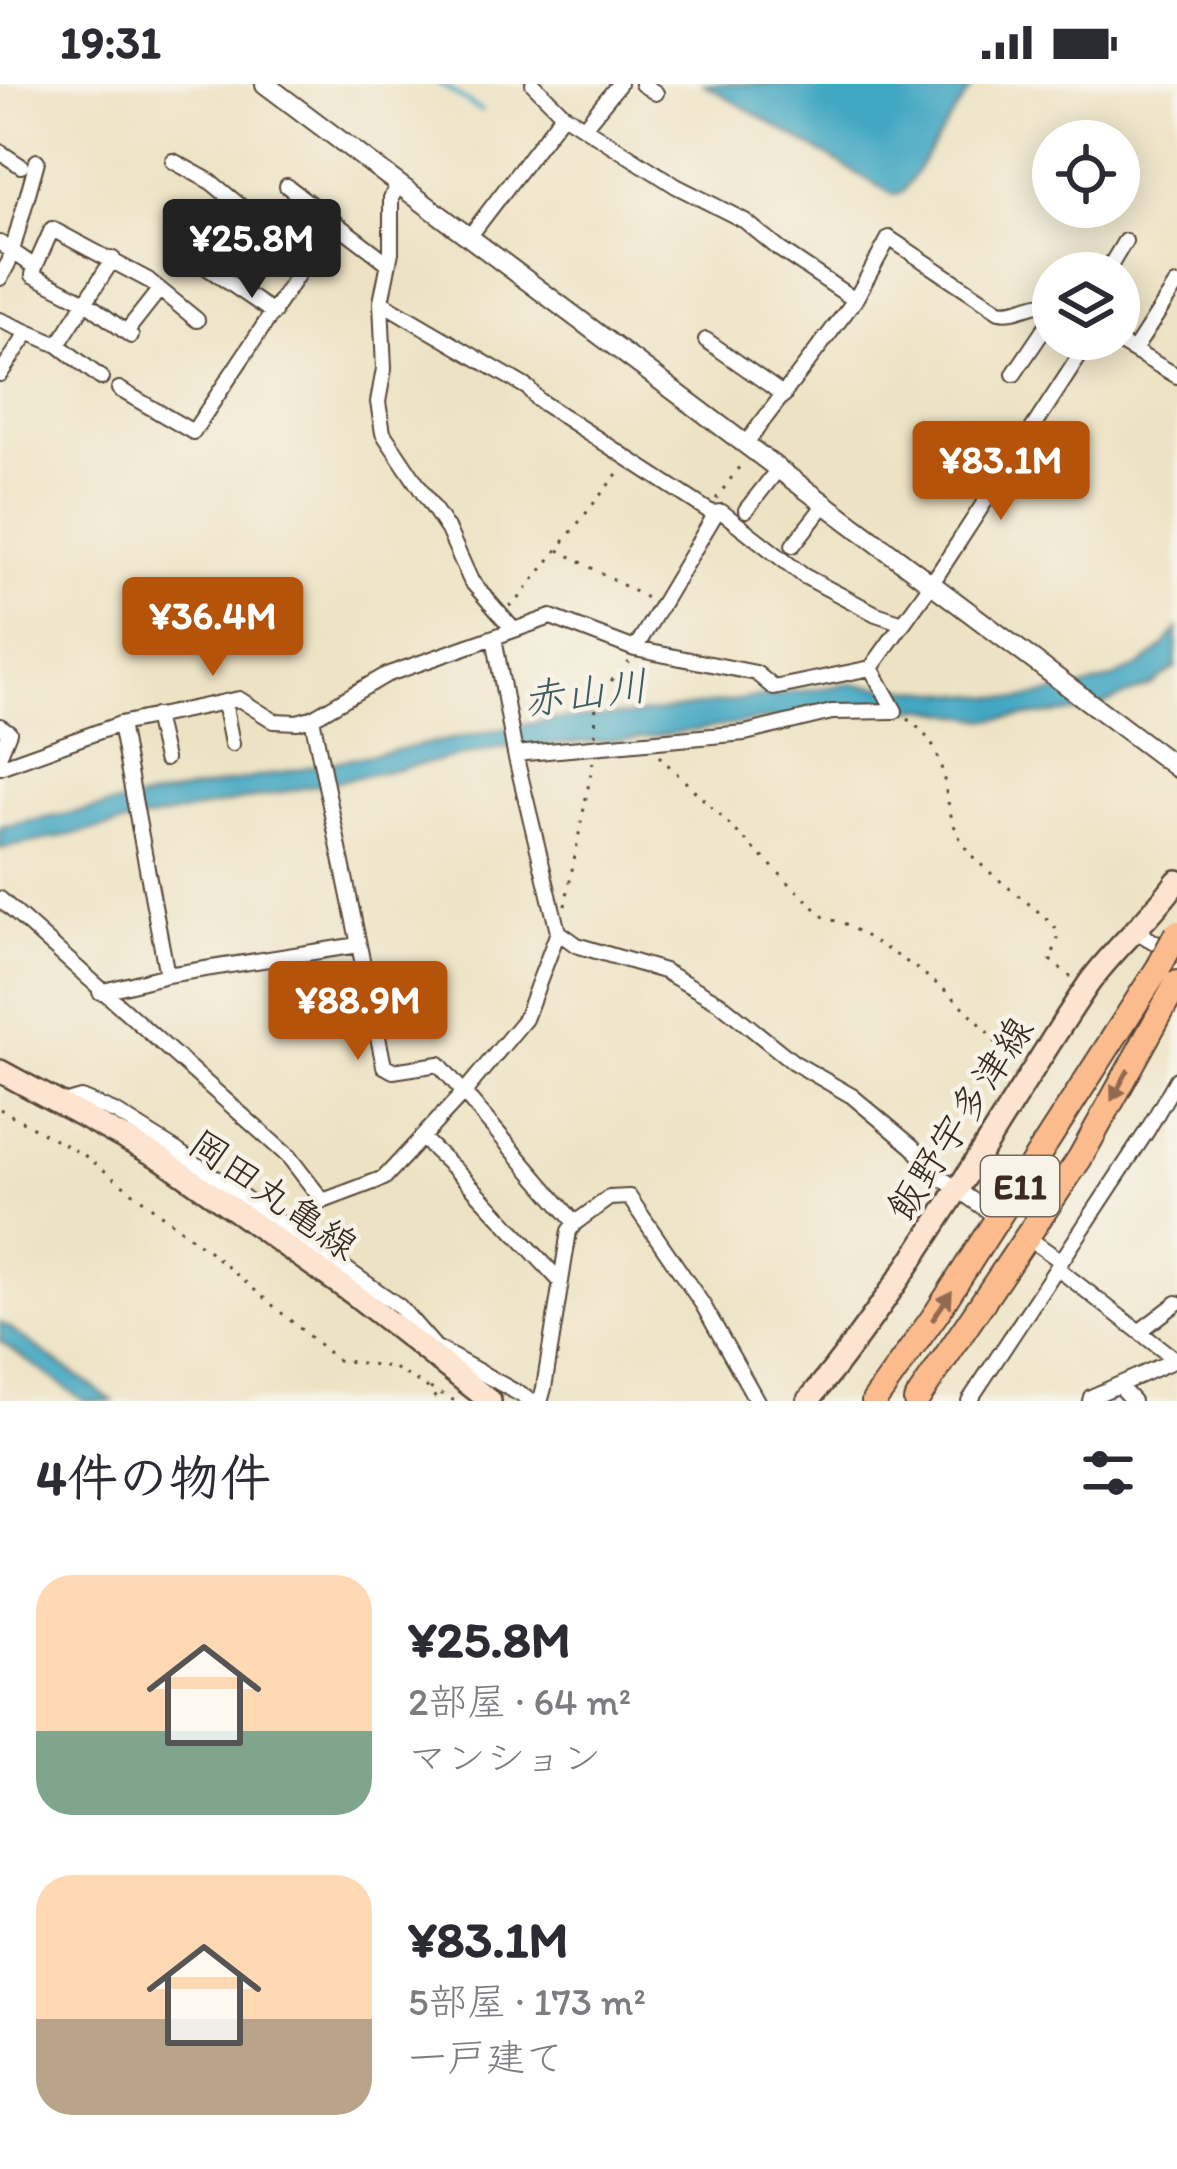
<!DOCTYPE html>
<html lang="ja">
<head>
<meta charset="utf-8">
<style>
  body { margin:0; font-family:Itim,"Klee One",sans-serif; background:#f7f7f7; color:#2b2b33; height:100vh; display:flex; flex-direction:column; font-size:45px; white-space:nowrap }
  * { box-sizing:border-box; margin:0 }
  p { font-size:39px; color:#7c7c81 }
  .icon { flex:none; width:66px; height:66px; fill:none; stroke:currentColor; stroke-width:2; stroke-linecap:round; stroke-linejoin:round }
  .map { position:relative; height:1317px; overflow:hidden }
  .sheet { display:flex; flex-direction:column; background:#fff; flex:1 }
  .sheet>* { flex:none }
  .fabs { position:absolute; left:1032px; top:36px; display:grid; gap:24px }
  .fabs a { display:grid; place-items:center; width:108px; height:108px; border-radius:50%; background:#fff; box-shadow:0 6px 30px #0003; font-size:60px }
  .price { position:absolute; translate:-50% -102px; padding:0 27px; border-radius:12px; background:#b45309; color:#fff; font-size:39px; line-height:78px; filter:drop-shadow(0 3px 6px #0008) }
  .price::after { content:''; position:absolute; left:50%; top:72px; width:36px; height:27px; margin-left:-18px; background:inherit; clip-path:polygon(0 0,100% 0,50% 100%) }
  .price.selected { background:#222; color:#fff }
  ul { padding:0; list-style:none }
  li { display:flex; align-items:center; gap:36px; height:300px; padding:0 36px }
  li span { display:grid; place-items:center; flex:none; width:336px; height:240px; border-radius:36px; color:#555 }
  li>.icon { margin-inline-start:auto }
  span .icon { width:144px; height:144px; fill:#fffc; stroke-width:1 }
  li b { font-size:51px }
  h2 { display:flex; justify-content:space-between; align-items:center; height:144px; padding:0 36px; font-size:51px }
  .status { display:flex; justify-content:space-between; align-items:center; height:84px; padding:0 60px; background:#fff; direction:ltr }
  .status svg { height:33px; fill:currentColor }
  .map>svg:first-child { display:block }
</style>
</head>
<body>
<div class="status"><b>19:31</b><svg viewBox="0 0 49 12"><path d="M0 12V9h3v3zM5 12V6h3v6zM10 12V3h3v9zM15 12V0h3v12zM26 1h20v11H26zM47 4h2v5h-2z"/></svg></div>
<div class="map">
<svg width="1177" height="1317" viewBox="0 0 1177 1317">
  <rect width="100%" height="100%" fill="#f7f3e8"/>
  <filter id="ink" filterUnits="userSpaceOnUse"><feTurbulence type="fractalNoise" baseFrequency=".00833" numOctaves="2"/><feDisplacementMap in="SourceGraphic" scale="24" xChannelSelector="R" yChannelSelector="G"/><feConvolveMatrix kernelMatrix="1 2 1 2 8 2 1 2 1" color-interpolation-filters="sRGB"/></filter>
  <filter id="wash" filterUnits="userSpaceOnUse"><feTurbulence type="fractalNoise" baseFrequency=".004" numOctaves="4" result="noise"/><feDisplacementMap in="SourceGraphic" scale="48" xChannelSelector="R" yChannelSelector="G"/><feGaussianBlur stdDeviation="2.7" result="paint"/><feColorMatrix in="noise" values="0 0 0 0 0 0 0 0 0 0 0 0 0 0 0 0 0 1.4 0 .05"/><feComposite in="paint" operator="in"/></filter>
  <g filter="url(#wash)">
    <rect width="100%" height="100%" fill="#ede3c4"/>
    <path fill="#42a7c2" stroke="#3e6870" stroke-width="3" d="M704 0H974L903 108 894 111Z
      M1177 545 1175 584 1151 601 1088 627 987 636 926 625 849 624 634 655 502 664 0 765V743L549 636 633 631 850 600 1019 615 1082 604 1113 594 1141 581 1163 563Z
      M0 1238 113 1317H84L0 1257Z"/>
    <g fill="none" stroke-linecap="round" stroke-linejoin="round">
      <path stroke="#42a7c2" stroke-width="4.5" d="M440 0 481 27"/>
    </g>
  </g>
  <g filter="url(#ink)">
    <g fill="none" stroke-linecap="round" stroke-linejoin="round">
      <g stroke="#564637" stroke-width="18">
        <path id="minor" d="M533 0 563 30 676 102 745 137 779 165 855 216
          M642 0 656 9
          M584 43 619 0
          M0 68 21 82
          M399 100 391 114V168L381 218 384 285 378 318 383 349 448 446 471 497 513 545
          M287 102 388 179
          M469 153 563 30
          M0 159 35 183 33 191 86 218 131 252
          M172 160 274 229
          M299 170 327 132
          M35 183 52 145 148 196 197 236
          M1106 189 1125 157
          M0 194 9 178 37 77
          M381 218 528 304 538 316 712 429 722 428 804 492 876 530 903 539
          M0 236 58 261 101 294
          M126 248 159 206
          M706 256 784 311
          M58 261 113 175
          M1134 266 1176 201
          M0 290 28 249
          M1014 290 1053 232
          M119 305 193 348 302 184 299 170 211 98 173 77
          M746 359 855 216 889 154 999 227C1018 231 1032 216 1053 220
          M746 426 779 384
          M793 461 826 419
          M494 553 515 670 558 848 576 861 664 887 720 919 793 978 852 1012 913 1063 937 1091 988 1127
          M635 565 716 429
          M224 618 232 660
          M155 632 165 675
          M312 634 384 982 393 987 439 980 575 1139 609 1114 629 1113 703 1221 757 1317
          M120 640 167 891
          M0 642 9 648 0 670
          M515 670 745 649 832 628 895 627 871 584
          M0 683 120 640 239 615 274 637 297 638 312 634 386 591 551 533 635 565 756 589 774 604 871 584 932 499 1086 262 1115 256 1177 292
          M0 815 289 1073 323 1117 384 1094 465 1007 525 935 558 848
          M1137 848 1173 869
          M100 908 167 891 358 861
          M60 1020 81 1014 117 1029 176 1066 399 1222 435 1263
          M422 1054 460 1090 561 1198
          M1034 1158 1061 1177
          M1057 1184 1177 1277
          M1140 1247 1177 1219
          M432 1266 435 1263 532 1317
          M1118 1301 1133 1317
          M535 1317 541 1315 544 1304 569 1147 575 1139
          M969 1317 1147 1047 1177 995
          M1090 1317 1091 1313 1177 1275"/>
      </g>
      <g stroke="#564637" stroke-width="22">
        <path id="tertiary" d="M265 0 1177 684"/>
      </g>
      <g stroke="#564637" stroke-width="26">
        <path id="secondary" d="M0 987 162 1075 355 1211 490 1317
          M808 1317C914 1189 995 1040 1087 902 1113 864 1151 835 1177 797"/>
      </g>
      <g stroke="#564637" stroke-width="28">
        <path id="motorway" d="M874 1317 936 1230 1159 883
          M916 1317 1080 1074 1177 899"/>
      </g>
      <path stroke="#564637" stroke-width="3" stroke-dasharray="3 9" stroke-linecap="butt" d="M716 415 742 379
        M559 466 650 516
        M509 522 517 517 620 386
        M907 635C960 671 933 720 968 767 982 787 1057 837 1058 849 1059 857 1053 868 1050 876L1071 893
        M595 651 596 613 629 578
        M659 672 826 835 842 838C913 880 966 912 1013 982
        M565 822 593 678
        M0 1025 87 1073 210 1168 337 1276 392 1283 426 1302 438 1317
        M430 1304 455 1317"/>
      <use href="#minor" stroke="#fff" stroke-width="14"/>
      <use href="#tertiary" stroke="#fff" stroke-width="18"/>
      <use href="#secondary" stroke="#fde4d1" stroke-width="21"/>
      <use href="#motorway" stroke="#fbbb8d" stroke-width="24"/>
      <g stroke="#564637" stroke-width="28" stroke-linecap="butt">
        <path id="motorway-bridge" d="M1159 883 1177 849"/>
      </g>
      <use href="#motorway-bridge" stroke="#fbbb8d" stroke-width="24"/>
    </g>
    <defs><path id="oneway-solid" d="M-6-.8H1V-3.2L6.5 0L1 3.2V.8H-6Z" transform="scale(3)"/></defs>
    <g fill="#916b50">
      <use href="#oneway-solid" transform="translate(1120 1001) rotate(119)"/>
      <use href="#oneway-solid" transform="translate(942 1222) rotate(-56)"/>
    </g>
  </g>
  <g text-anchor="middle" stroke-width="9" stroke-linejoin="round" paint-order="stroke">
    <rect fill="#f7f3e8" stroke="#73665b" stroke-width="3" x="981" y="1072" width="78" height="60" rx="9"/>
    <g font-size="36" font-weight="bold" fill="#3b2a1e">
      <text x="1020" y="1115">E11</text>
    </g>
    <g font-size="39" fill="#3b2a1e" stroke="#f7f3e8">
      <text transform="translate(959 1034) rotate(-57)" y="14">飯野宇多津線</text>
      <text transform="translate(274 1110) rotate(35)" y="14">岡田丸亀線</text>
    </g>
    <g font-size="42" font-style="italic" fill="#3e5c60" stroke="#f7f3e8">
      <text transform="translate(585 608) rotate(-7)" y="15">赤山川</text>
    </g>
  </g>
</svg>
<div class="fabs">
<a><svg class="icon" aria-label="locate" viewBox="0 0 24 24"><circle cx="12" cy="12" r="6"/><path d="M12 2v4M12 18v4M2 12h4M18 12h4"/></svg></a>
<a><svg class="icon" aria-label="layers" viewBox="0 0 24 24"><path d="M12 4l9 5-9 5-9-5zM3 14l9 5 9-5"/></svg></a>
</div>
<b class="price selected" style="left:252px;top:217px">¥25.8M</b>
<b class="price" style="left:1001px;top:439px">¥83.1M</b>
<b class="price" style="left:213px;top:595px">¥36.4M</b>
<b class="price" style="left:358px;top:979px">¥88.9M</b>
</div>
<section class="sheet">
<h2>4件の物件<svg class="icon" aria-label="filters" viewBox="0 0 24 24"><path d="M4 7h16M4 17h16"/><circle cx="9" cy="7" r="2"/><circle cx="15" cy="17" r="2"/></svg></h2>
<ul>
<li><span style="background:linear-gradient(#ffd9b3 65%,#7fa58c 0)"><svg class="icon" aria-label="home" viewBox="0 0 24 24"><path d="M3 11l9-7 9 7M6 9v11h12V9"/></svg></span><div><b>¥25.8M</b><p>2部屋 · 64 m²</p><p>マンション</p></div></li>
<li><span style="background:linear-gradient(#ffd9b3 60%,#b9a48a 0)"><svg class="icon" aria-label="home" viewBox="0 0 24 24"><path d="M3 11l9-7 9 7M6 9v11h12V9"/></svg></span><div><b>¥83.1M</b><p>5部屋 · 173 m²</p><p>一戸建て</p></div></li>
</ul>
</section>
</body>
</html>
